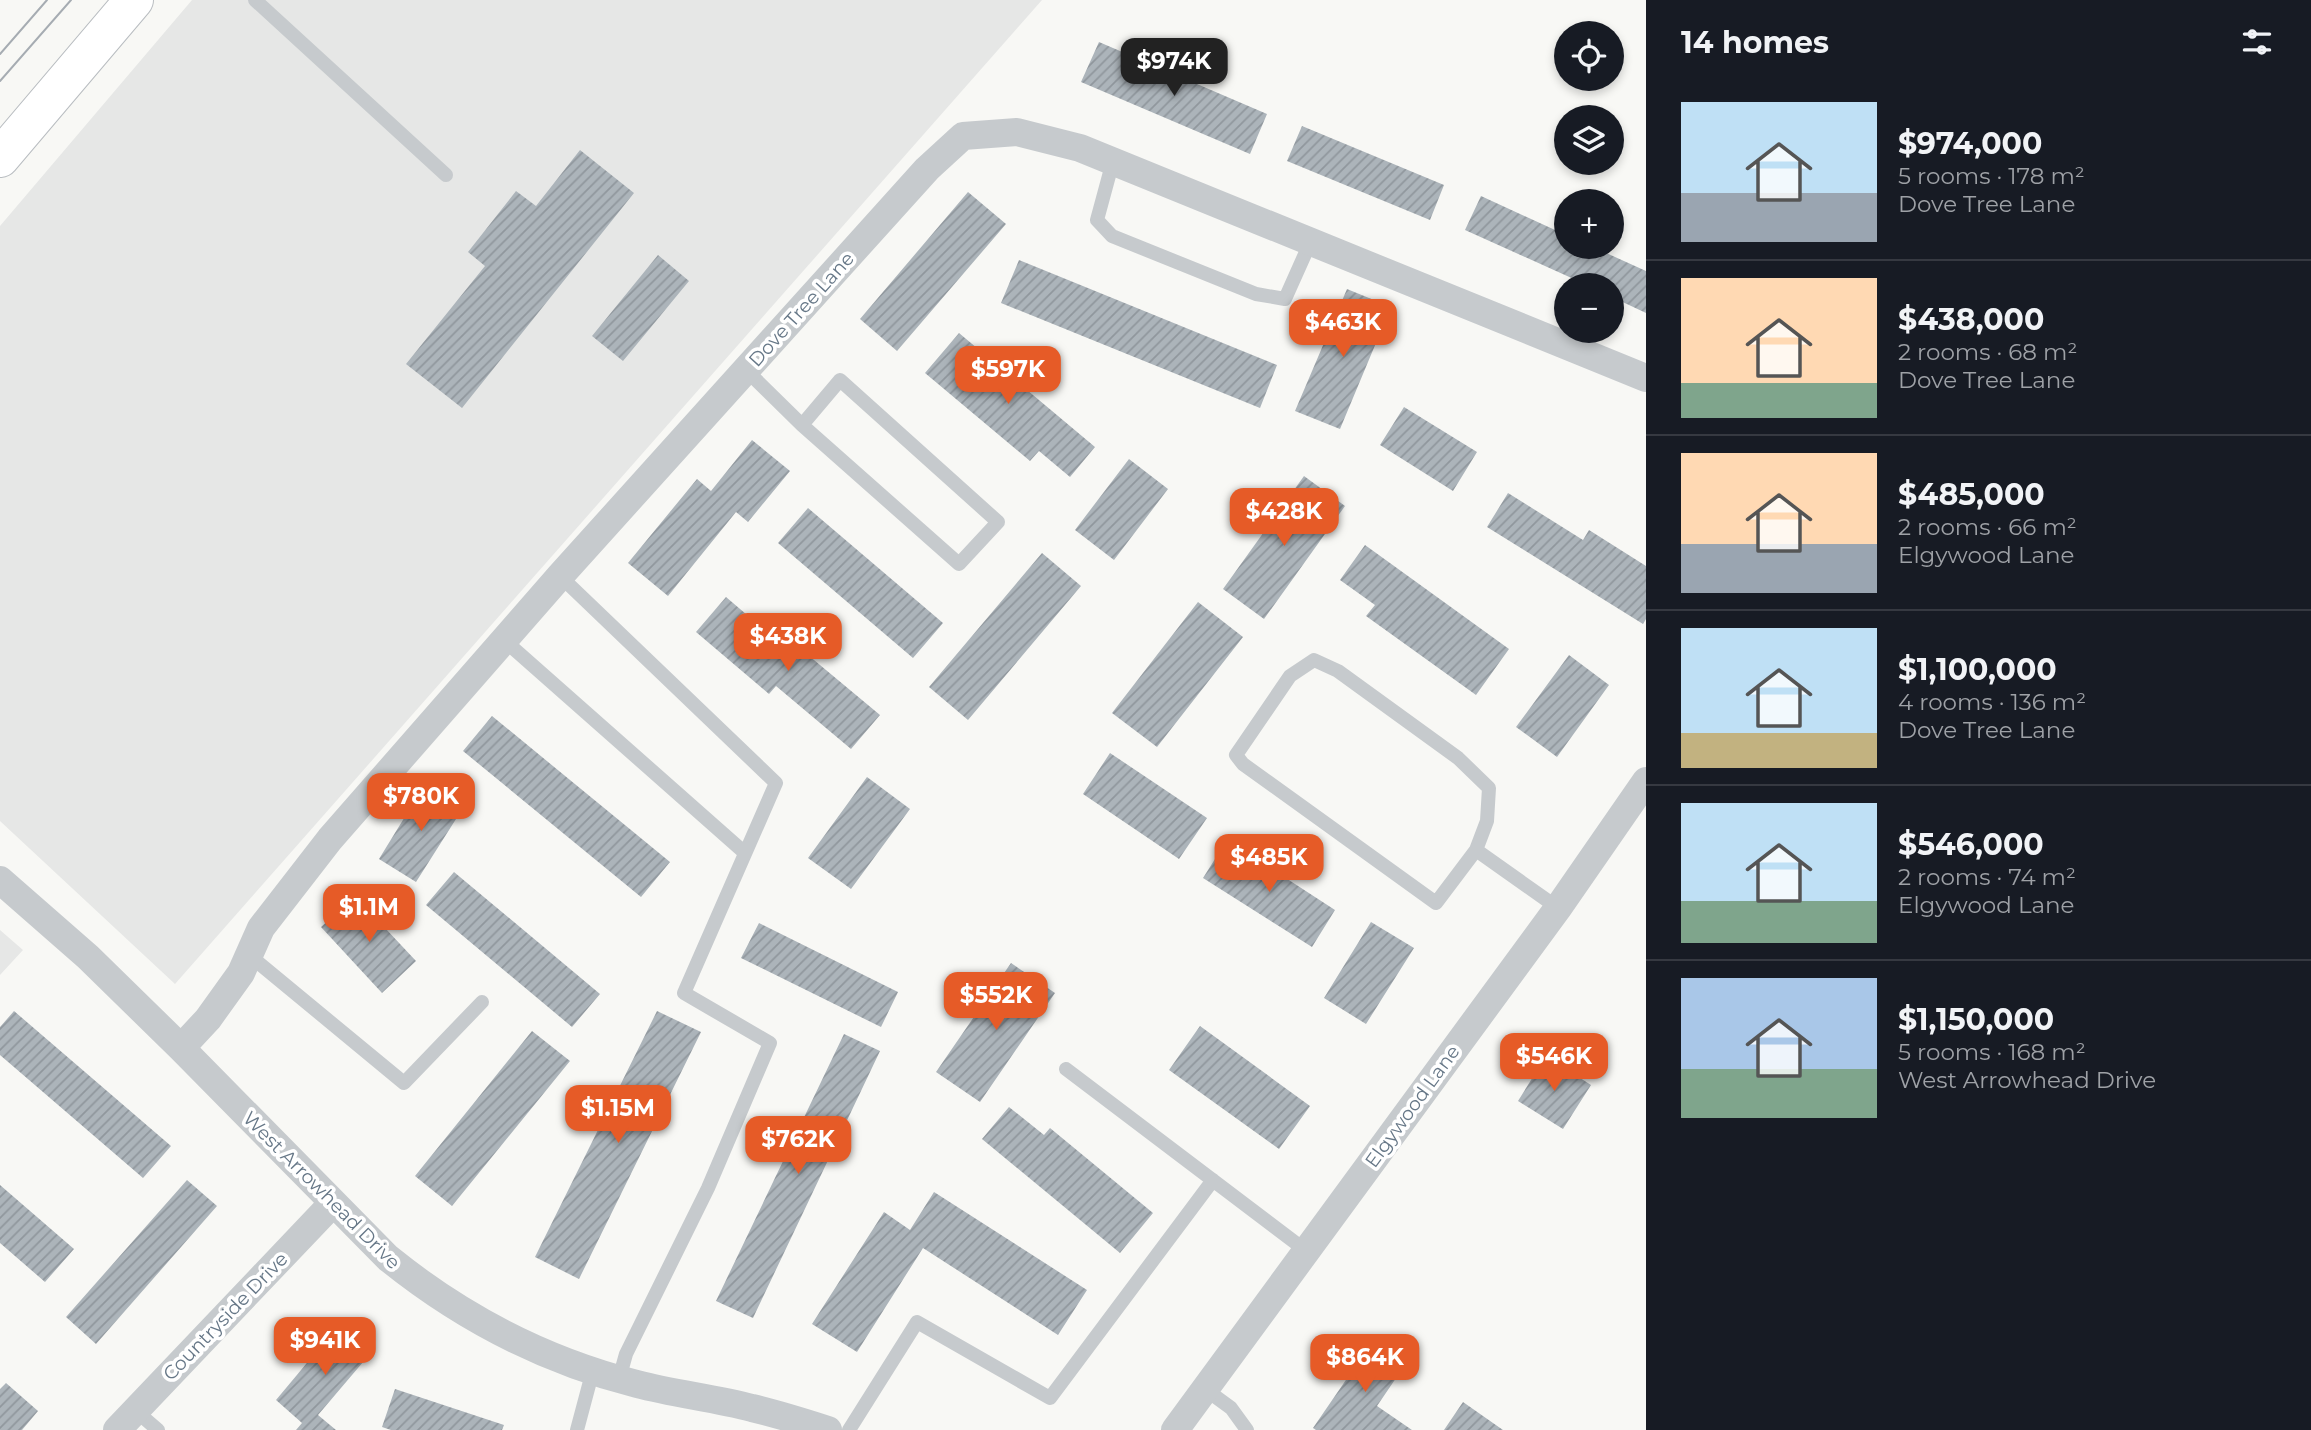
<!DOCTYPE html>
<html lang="en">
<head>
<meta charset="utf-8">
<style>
  body { margin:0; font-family:Montserrat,sans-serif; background:#20242c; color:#f1f3f6; height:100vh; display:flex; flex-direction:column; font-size:26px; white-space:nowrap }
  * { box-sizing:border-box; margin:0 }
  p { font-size:23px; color:#9ea1a6 }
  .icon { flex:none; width:38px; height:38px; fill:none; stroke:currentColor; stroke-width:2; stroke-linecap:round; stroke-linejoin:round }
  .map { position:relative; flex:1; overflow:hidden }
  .sheet { display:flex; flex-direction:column; background:#171b24; width:665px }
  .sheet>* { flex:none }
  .fabs { position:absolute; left:1554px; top:21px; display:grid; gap:14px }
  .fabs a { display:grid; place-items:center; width:70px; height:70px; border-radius:50%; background:#171b24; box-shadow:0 4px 10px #0003; font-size:35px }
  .price { position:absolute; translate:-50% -60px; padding:0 16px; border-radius:14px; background:#e65b27; color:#fff; font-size:23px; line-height:46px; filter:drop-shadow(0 2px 4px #0008) }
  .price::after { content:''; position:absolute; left:50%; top:42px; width:21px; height:16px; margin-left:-10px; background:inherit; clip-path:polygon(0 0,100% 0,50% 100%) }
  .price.selected { background:#222; color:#fff }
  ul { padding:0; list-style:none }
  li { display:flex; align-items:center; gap:21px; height:175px; padding:0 35px }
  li+li { border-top:2px solid #363941 }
  li span { display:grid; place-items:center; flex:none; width:196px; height:140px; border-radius:0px; color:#555 }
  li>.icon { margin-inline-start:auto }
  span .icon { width:84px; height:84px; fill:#fffc; stroke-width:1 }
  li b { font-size:30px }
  h2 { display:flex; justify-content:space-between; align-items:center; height:84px; padding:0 35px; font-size:30px }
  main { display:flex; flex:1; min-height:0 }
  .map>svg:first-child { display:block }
</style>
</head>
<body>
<main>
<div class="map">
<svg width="1646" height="1430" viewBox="0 0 1646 1430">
  <defs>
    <pattern id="building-hatch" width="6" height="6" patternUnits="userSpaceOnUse" patternTransform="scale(1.75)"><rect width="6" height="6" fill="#acb4ba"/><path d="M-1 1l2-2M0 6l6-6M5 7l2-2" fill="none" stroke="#90979d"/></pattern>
  </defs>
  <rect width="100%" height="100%" fill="#f8f8f5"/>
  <path fill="#e6e7e6" d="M192 0H1042L175 984 0 821V226Z
    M0 930 23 950 0 975Z"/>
  <path fill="url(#building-hatch)" d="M1099 42 1267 114 1250 154 1081 82Z
    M1302 126 1444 185 1430 220 1287 161Z
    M580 150 634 193 462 408 406 364 485 266 468 252 516 191 536 206Z
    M968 192 1006 224 897 351 860 319Z
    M1481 196 1566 235V247H1593L1646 271V313L1612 297V285H1587L1465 230Z
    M658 255 689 281 623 361 592 336Z
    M1019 260 1277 365 1260 408 1001 303Z
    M1347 289 1391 307 1340 429 1295 411Z
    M959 333 1095 447 1070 477 1039 451 1030 461 925 373Z
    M1404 407 1477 452 1453 491 1380 445Z
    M752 440 790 471 748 522 736 512 668 596 628 563 697 479 711 491Z
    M1129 459 1168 489 1114 560 1075 530Z
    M1304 476 1345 506 1264 619 1223 589Z
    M1508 493 1583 540 1589 530 1646 566V619L1643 624 1487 527Z
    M808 508 943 623 913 658 778 543Z
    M1365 545 1509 649 1476 695 1366 616 1375 605 1340 580Z
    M1042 553 1081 586 968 720 929 687Z
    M726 597 796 657 802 650 880 715 851 749 776 686 769 694 696 632Z
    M1198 602 1243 637 1157 747 1112 713Z
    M1569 655 1609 685 1557 757 1516 727Z
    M492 716 670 862 641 897 463 751Z
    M1110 753 1207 818 1179 859 1083 794Z
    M867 777 910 809 851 889 808 858Z
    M425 784 463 808 416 882 379 859Z
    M1227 840 1335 910 1312 947 1203 878Z
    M454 872 600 994 572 1027 426 905Z
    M355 896 416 961 382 993 321 927Z
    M1371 922 1414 948 1366 1024 1324 998Z
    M759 923 898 992 881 1027 741 958Z
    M1011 963 1055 993 980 1102 936 1072Z
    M14 1011 171 1146 143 1178 0 1055V1027Z
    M657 1011 701 1032 579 1279 535 1257Z
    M1200 1026 1310 1106 1279 1149 1169 1070Z
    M532 1031 570 1061 452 1206 415 1176Z
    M844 1034 880 1051 753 1318 716 1301Z
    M1546 1056 1591 1085 1563 1129 1518 1101Z
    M1009 1107 1044 1135 1050 1128 1153 1213 1120 1253 982 1139Z
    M187 1180 217 1206 96 1344 66 1317Z
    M0 1185 74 1249 45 1282 0 1243Z
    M934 1192 1087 1290 1058 1335 923 1248 857 1352 812 1324 884 1212 910 1230Z
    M342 1321 375 1348 318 1415 336 1430H296L302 1423 276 1400Z
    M1374 1339 1407 1362 1377 1406 1412 1430H1316L1313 1428Z
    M6 1383 38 1411 22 1430H0V1389Z
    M395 1389 504 1425 502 1430H391L382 1427Z
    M1463 1402 1503 1430H1444Z"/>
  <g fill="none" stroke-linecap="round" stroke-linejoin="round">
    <g stroke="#b9bdc1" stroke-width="40">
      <path id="primary" d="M0 158 134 0"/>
    </g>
    <path stroke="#c6cacd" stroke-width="14" d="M255 0 446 175
      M1113 161 1097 220 1112 236 1256 294 1285 299 1310 243
      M746 370 802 425 959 564 998 522 840 380 802 425
      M560 576 776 783 684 993 770 1043 708 1188 626 1354 619 1379
      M504 640 745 853
      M1476 850 1487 821 1489 788 1458 758 1338 671 1314 660 1290 676 1236 755 1243 764 1436 903 1476 850 1558 908
      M249 955 404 1083 482 1002
      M1066 1069 1305 1250
      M1205 1389 1231 1408 1247 1430
      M136 1411 158 1430
      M577 1430 593 1370
      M849 1430 917 1322 1050 1398 1213 1180"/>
    <path stroke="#c6cacd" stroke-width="28" d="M0 880 88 957 181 1048 388 1258C461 1317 546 1361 637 1384 675 1394 714 1398 752 1408 778 1414 803 1422 828 1430
      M181 1048 208 1019 241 973 261 928 330 839 560 576 927 169 963 136 1017 132 1080 148 1646 378
      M117 1430 333 1203
      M1175 1430 1558 908 1646 781"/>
    <use href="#primary" stroke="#fff" stroke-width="38"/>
    <path stroke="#a6acb2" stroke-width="2" d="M0 54 47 0
      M0 81 71 0"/>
  </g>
  <g text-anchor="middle" stroke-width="7" stroke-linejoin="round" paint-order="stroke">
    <g font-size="19" fill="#667787" stroke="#fff">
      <text transform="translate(801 309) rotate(-48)" y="7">Dove Tree Lane</text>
      <text transform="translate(1412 1106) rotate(-54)" y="7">Elgywood Lane</text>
      <text transform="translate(322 1190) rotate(45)" y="7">West Arrowhead Drive</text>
      <text transform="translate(225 1316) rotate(-46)" y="7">Countryside Drive</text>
    </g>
  </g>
</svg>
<div class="fabs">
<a><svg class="icon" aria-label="locate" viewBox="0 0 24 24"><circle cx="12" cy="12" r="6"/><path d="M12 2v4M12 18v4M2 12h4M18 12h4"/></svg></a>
<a><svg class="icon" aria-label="layers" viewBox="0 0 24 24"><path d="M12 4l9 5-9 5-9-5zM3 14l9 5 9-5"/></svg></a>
<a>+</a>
<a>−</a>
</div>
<b class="price selected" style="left:1174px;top:98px">$974K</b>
<b class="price" style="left:1343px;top:359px">$463K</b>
<b class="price" style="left:1008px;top:406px">$597K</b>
<b class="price" style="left:1284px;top:548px">$428K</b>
<b class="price" style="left:788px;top:673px">$438K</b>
<b class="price" style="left:421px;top:833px">$780K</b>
<b class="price" style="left:1269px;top:894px">$485K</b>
<b class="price" style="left:369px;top:944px">$1.1M</b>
<b class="price" style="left:996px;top:1032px">$552K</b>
<b class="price" style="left:1554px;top:1093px">$546K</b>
<b class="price" style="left:618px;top:1145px">$1.15M</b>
<b class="price" style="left:798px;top:1176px">$762K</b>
<b class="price" style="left:325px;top:1377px">$941K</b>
<b class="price" style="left:1365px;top:1394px">$864K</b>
</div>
<section class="sheet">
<h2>14 homes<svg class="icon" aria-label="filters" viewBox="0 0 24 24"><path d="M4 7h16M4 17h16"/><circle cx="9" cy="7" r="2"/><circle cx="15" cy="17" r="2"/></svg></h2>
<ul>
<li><span style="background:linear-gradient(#bfe0f5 65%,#9aa5b1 0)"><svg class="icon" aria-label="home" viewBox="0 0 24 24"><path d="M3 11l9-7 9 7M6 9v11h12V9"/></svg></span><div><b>$974,000</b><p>5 rooms · 178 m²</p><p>Dove Tree Lane</p></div></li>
<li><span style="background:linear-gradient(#ffd9b3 75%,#7fa58c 0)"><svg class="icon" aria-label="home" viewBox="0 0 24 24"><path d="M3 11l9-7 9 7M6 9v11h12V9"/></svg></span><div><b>$438,000</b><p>2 rooms · 68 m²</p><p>Dove Tree Lane</p></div></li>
<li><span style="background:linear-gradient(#ffd9b3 65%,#9aa5b1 0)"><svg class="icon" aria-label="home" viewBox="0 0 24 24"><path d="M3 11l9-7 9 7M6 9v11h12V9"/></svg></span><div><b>$485,000</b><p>2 rooms · 66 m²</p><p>Elgywood Lane</p></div></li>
<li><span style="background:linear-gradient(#bfe0f5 75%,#c2b280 0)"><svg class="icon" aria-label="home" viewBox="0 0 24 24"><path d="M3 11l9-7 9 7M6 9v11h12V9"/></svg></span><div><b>$1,100,000</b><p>4 rooms · 136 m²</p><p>Dove Tree Lane</p></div></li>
<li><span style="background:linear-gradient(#bfe0f5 70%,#7fa58c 0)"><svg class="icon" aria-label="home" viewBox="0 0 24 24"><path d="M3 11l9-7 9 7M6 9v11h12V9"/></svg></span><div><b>$546,000</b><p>2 rooms · 74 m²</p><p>Elgywood Lane</p></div></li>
<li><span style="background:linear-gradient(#a9c7e8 65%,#7fa58c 0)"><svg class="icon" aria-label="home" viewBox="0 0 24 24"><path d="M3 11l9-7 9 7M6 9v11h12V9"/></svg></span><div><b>$1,150,000</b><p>5 rooms · 168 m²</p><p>West Arrowhead Drive</p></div></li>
</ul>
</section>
</main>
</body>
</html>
